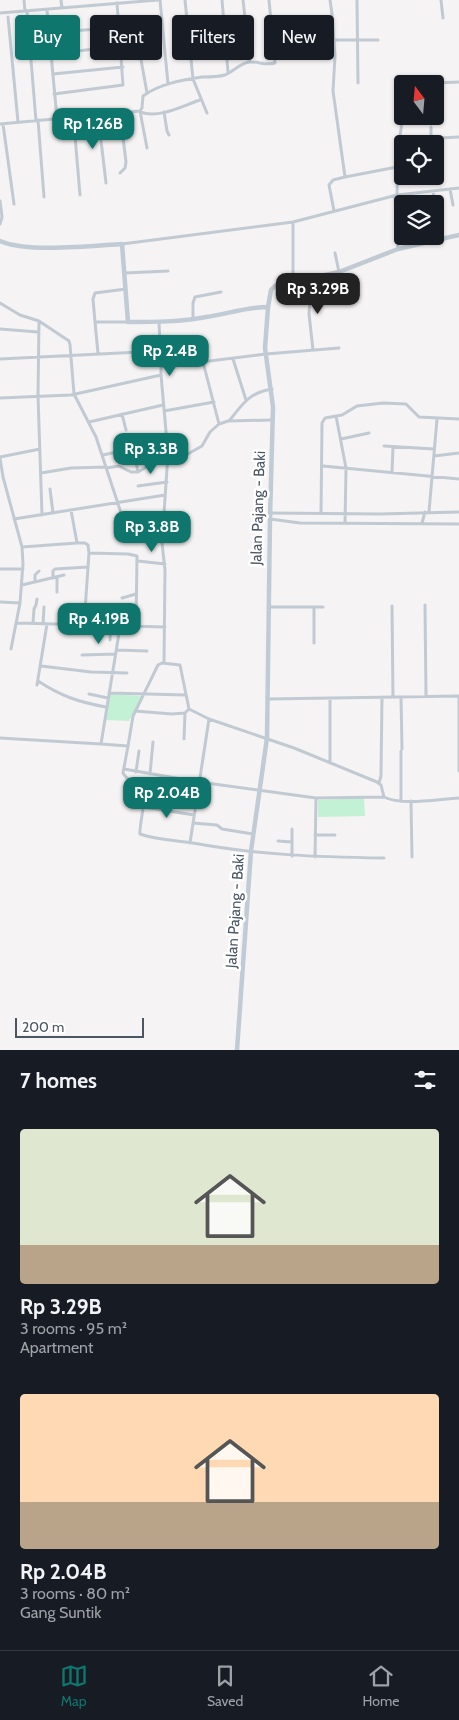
<!DOCTYPE html>
<html lang="en">
<head>
<meta charset="utf-8">
<style>
  body { margin:0; font-family:Cabin,sans-serif; background:#20242c; color:#f1f3f6; height:100vh; display:flex; flex-direction:column; font-size:19px; white-space:nowrap }
  * { box-sizing:border-box; margin:0 }
  p { font-size:16px; color:#9ea1a6 }
  .icon { flex:none; width:28px; height:28px; fill:none; stroke:currentColor; stroke-width:2; stroke-linecap:round; stroke-linejoin:round }
  .map { position:relative; height:1050px; overflow:hidden }
  .drawer { display:flex; flex-direction:column; background:#171b24; flex:1 }
  .drawer>* { flex:none }
  .top-card { position:absolute; left:15px; top:15px; width:430px; height:45px; display:flex; gap:10px }
  .needle { width:32px; rotate:344deg }
  .tools { position:absolute; left:394px; top:75px; display:grid; gap:10px }
  .tools a { display:grid; place-items:center; width:50px; height:50px; border-radius:5px; background:#171b24; box-shadow:0 1px 4px #0004; font-size:25px }
  .scale { position:absolute; left:15px; bottom:12px; width:129px; box-sizing:border-box; padding-left:5px; border:2px solid #4a5661; border-top:0; font-size:14px; line-height:18px; white-space:nowrap; color:#4a5661; -webkit-text-stroke:4px #fff; paint-order:stroke }
  .price { position:absolute; translate:-50% -42px; padding:0 11px; border-radius:10px; background:#0f766e; color:#fff; font-size:16px; line-height:32px; filter:drop-shadow(0 1px 2px #0008) }
  .price::after { content:''; position:absolute; left:50%; top:30px; width:15px; height:11px; margin-left:-8px; background:inherit; clip-path:polygon(0 0,100% 0,50% 100%) }
  .price.active { background:#222; color:#fff }
  ul { padding:0; list-style:none }
  li { display:grid; align-content:center; gap:10px; height:265px; padding:0 20px }
  li span { display:grid; place-items:center; height:155px; border-radius:5px; color:#555 }
  li>.icon { margin-inline-start:auto }
  span .icon { width:90px; height:90px; fill:#fffc; stroke-width:1 }
  li b { font-size:21px }
  h2 { display:flex; justify-content:space-between; align-items:center; height:60px; padding:0 20px; font-size:21px }
  .chip { padding:0 18px; border-radius:5px; background:#171b24; box-shadow:0 1px 4px #0004; font-size:18px; line-height:45px }
  .chip.active { background:#0f766e; color:#fff }
  .dock { display:flex; justify-content:space-around; align-items:center; height:70px; border-top:1px solid #363941; background:#171b24; font-size:14px; color:#9ea1a6 }
  .dock a { display:grid; justify-items:center; gap:2px }
  .dock .active { color:#0f766e }
  .map>svg:first-child { display:block }
</style>
</head>
<body>
<div class="map">
<svg width="459" height="1050" viewBox="0 0 459 1050">
  <rect width="100%" height="100%" fill="#f5f3f3"/>
  <path fill="#c3f1d5" d="M110 694 142 696 129 721 105 720Z
    M364 798 365 816 318 817V800Z"/>
  <g fill="none" stroke-linecap="round" stroke-linejoin="round">
    <path stroke="#c1cad2" stroke-width="3" d="M24 0 25 11
      M61 0 62 8
      M160 0 168 84
      M185 0 193 79 207 113
      M222 0 228 72
      M243 0 250 62
      M330 0 332 14 335 56 333 91 345 177 333 180 329 185 334 211
      M357 0 358 83
      M441 0 443 18
      M47 10 57 119
      M27 11 36 121
      M0 13 158 0
      M8 17 18 122
      M49 33 120 27
      M273 40H378
      M51 54 121 46
      M140 54 147 93
      M53 74 123 67
      M410 84 459 82
      M402 87V95
      M54 94 123 85 117 3
      M140 111 147 148
      M140 112C159 119 182 106 200 100
      M164 112 167 131 169 135
      M98 115 106 183
      M64 118 67 123H79L83 121 84 116
      M38 120 44 197
      M0 124 140 111 142 108 143 96C159 84 182 80 202 77 209 77 218 77 225 75 234 71 239 64 249 62 258 61 265 66 275 63L269 0
      M3 124 14 204
      M74 124 80 195
      M431 138V127
      M400 140 459 137
      M120 173 125 168 126 162 120 113
      M345 177 397 167
      M450 189 453 205
      M433 191 435 204
      M397 195 398 149 403 116
      M395 196 398 249
      M0 201 2 217 0 224
      M435 204 441 239
      M122 244 293 222 397 195 459 188
      M335 253 339 272
      M125 273 168 271
      M311 279 309 314 313 350
      M293 282V222
      M126 289 95 293 93 299 95 322H128
      M0 303 20 315 39 321 69 341 70 345 74 394 96 437 124 522 130 527H162
      M193 319V303L195 297 221 292
      M39 321 38 396 42 515
      M95 322 98 353
      M159 322 161 367
      M0 329 38 332
      M204 342 207 362
      M0 359 160 351
      M233 359 246 400
      M203 362 219 424
      M161 375 168 454 162 543 165 570 164 663
      M0 398 71 395 161 375V367L266 354 339 348
      M164 411 214 402
      M122 414 126 430
      M336 416 346 468 345 523
      M229 421C243 404 248 393 272 389
      M89 422 163 405
      M341 439 369 433
      M384 446 434 449
      M133 448 138 472 155 462 169 461
      M103 455 144 446 168 443
      M434 456 459 453
      M0 457 40 449
      M0 458 3 477 22 547 23 564 20 603 11 649
      M177 460 202 446 210 432 219 424 228 421 272 420
      M323 466 459 479
      M106 468 119 466 131 472H138
      M392 472 393 447
      M41 473 71 468 106 467
      M138 486 167 482
      M50 489 53 513
      M71 510 77 543
      M429 512 437 419
      M270 513 380 514 459 512
      M321 513 322 423 325 418 342 415 357 406 383 403 406 404 419 417 459 419
      M14 519 165 495
      M270 519 300 523 459 524
      M422 523 425 512
      M22 547 77 543H85L88 545 89 553 84 625
      M89 553 128 554 137 556 136 626
      M138 561 165 564
      M0 569H23
      M53 578V571L55 569 88 567
      M35 582V575L39 571
      M22 585 64 575
      M57 592V577
      M122 598 136 594
      M0 602 20 603
      M425 605 426 696
      M392 606 393 697
      M269 607H323
      M314 607V643
      M17 623 165 627
      M33 623 34 609 36 605 37 599
      M43 624 44 607
      M120 627 101 744 128 746 123 773C127 781 136 783 141 789 148 798 139 823 140 834 157 840 175 840 193 843 258 855 318 857 384 858
      M110 640 111 614
      M117 650 147 651
      M82 655 116 654
      M41 666 91 672 127 673
      M38 681C61 696 78 702 106 707
      M37 685 47 624
      M109 693 186 695
      M89 694 108 698
      M459 696V771
      M401 697 402 749
      M330 698V763
      M268 699 459 696
      M135 711 172 714 185 713 189 709
      M0 738 101 744
      M184 739 185 713
      M128 746 133 716 158 665 162 663 180 665 189 709 209 719 294 748 377 782 381 785 384 797
      M401 751V801
      M124 769 199 782 316 798 384 797C402 806 438 799 459 798
      M136 772 139 751
      M150 774 153 742
      M379 783 381 776 382 697
      M159 796 168 798 166 810
      M411 801 412 857
      M143 807 194 815
      M193 823 217 825 222 829 253 834
      M315 835H335
      M278 841 292 842
      M190 843 209 719
      M292 856V829
      M315 857 316 798"/>
    <path stroke="#c1cad2" stroke-width="4.5" d="M268 307 271 290 275 286 339 272 398 249 459 235"/>
    <path stroke="#c1cbd6" stroke-width="4.5" d="M0 241C29 253 90 246 122 244L128 322C154 322 181 322 206 317 227 314 247 307 268 307L265 348 273 407 270 519 267 738 251 851 237 1050"/>
  </g>
  <g text-anchor="middle" stroke-width="5" stroke-linejoin="round" paint-order="stroke">
    <g font-size="15" fill="#4a5661" stroke="#fff">
      <text transform="translate(258 508) rotate(-88)" y="5">Jalan Pajang - Baki</text>
      <text transform="translate(235 911) rotate(-86)" y="5">Jalan Pajang - Baki</text>
    </g>
  </g>
</svg>
<div class="tools">
<a><svg class="needle" viewBox="-14 -14 28 28"><path d="M0-13l5 13h-10z" fill="#e53935"/><path d="M0 13l5-13h-10z" fill="#9ea1a6"/></svg></a>
<a><svg class="icon" aria-label="locate" viewBox="0 0 24 24"><circle cx="12" cy="12" r="6"/><path d="M12 2v4M12 18v4M2 12h4M18 12h4"/></svg></a>
<a><svg class="icon" aria-label="layers" viewBox="0 0 24 24"><path d="M12 4l9 5-9 5-9-5zM3 14l9 5 9-5"/></svg></a>
</div>
<div class="scale">200 m</div>
<b class="price" style="left:93px;top:150px">Rp 1.26B</b>
<b class="price active" style="left:318px;top:315px">Rp 3.29B</b>
<b class="price" style="left:170px;top:377px">Rp 2.4B</b>
<b class="price" style="left:151px;top:475px">Rp 3.3B</b>
<b class="price" style="left:152px;top:553px">Rp 3.8B</b>
<b class="price" style="left:99px;top:645px">Rp 4.19B</b>
<b class="price" style="left:167px;top:819px">Rp 2.04B</b>
<div class="top-card">
<a class="chip active">Buy</a>
<a class="chip">Rent</a>
<a class="chip">Filters</a>
<a class="chip">New</a>
</div>
</div>
<section class="drawer">
<h2>7 homes<svg class="icon" aria-label="filters" viewBox="0 0 24 24"><path d="M4 7h16M4 17h16"/><circle cx="9" cy="7" r="2"/><circle cx="15" cy="17" r="2"/></svg></h2>
<ul>
<li><span style="background:linear-gradient(#dfe7d0 75%,#b9a48a 0)"><svg class="icon" aria-label="home" viewBox="0 0 24 24"><path d="M3 11l9-7 9 7M6 9v11h12V9"/></svg></span><div><b>Rp 3.29B</b><p>3 rooms · 95 m²</p><p>Apartment</p></div></li>
<li><span style="background:linear-gradient(#ffd9b3 70%,#b9a48a 0)"><svg class="icon" aria-label="home" viewBox="0 0 24 24"><path d="M3 11l9-7 9 7M6 9v11h12V9"/></svg></span><div><b>Rp 2.04B</b><p>3 rooms · 80 m²</p><p>Gang Suntik</p></div></li>
</ul>
</section>
<nav class="dock">
<a class="active"><svg class="icon" aria-label="map" viewBox="0 0 24 24"><path d="M3 6l6-2 6 2 6-2v14l-6 2-6-2-6 2zM9 4v14M15 6v14"/></svg>Map</a>
<a><svg class="icon" aria-label="saved" viewBox="0 0 24 24"><path d="M7 4h10v16l-5-4-5 4z"/></svg>Saved</a>
<a><svg class="icon" aria-label="home" viewBox="0 0 24 24"><path d="M3 11l9-7 9 7M6 9v11h12V9"/></svg>Home</a>
</nav>
</body>
</html>
